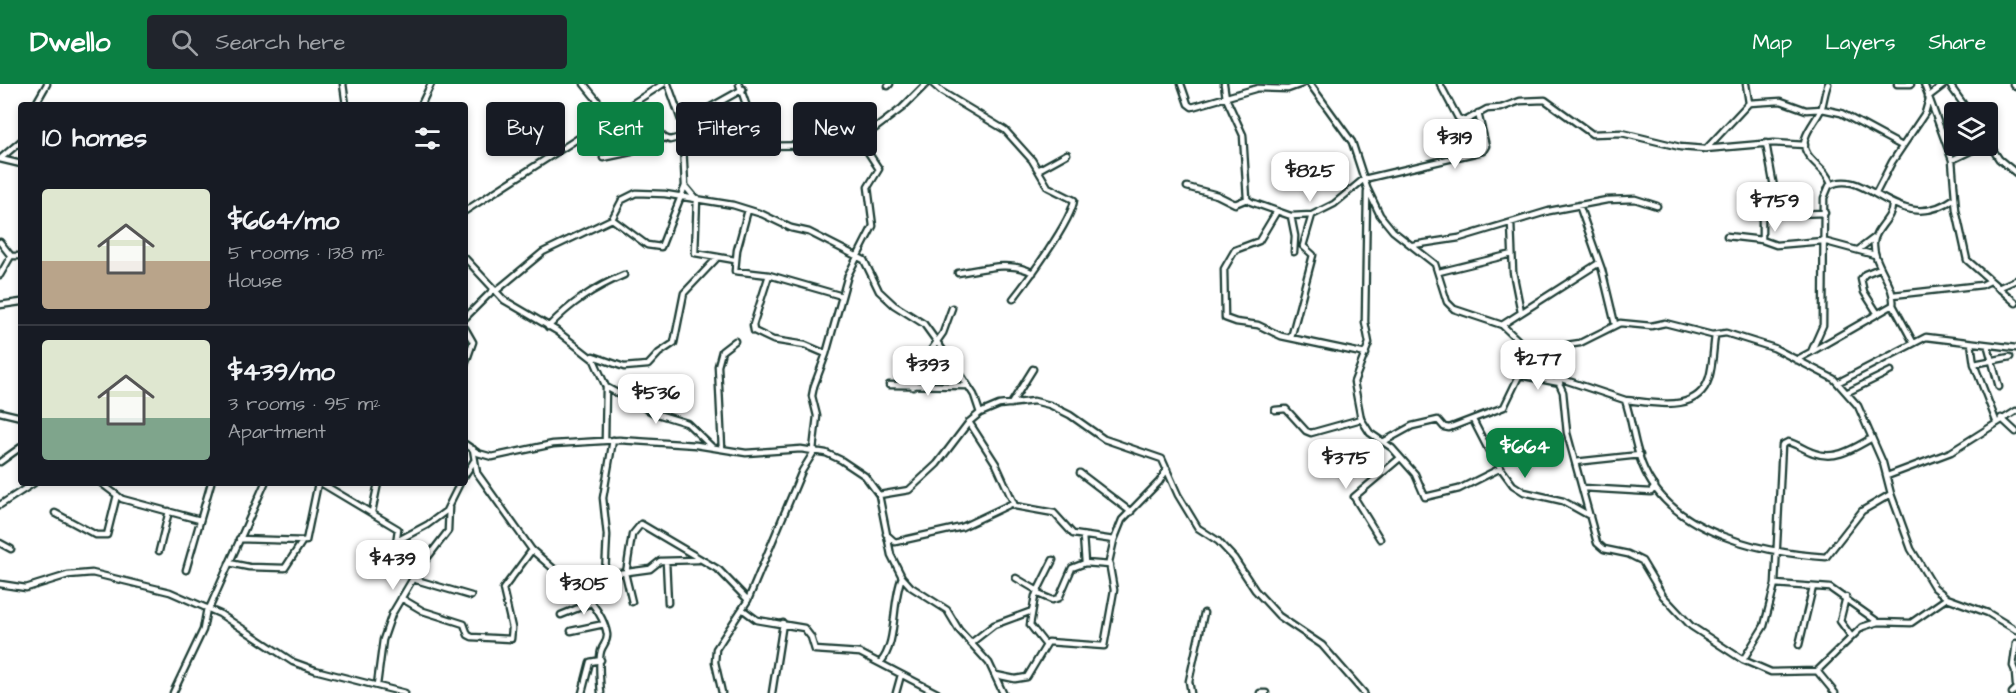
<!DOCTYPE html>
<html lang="en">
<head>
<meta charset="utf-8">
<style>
  body { margin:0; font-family:"Architects Daughter",sans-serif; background:#20242c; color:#f1f3f6; height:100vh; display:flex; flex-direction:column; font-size:22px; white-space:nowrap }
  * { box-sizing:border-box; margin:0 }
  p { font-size:20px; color:#9ea1a6 }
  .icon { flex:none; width:33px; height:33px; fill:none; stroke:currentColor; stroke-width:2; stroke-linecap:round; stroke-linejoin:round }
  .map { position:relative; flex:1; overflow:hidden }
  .drawer { position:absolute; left:18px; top:18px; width:450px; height:384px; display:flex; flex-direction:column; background:#171b24; border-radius:6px; box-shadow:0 3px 9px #0003 }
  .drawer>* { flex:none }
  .hud { position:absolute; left:486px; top:18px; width:570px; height:54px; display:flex; gap:12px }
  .controls { position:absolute; left:1944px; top:18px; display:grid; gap:12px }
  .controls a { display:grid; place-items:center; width:54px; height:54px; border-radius:6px; background:#171b24; box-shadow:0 3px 9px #0003; font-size:30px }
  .price { position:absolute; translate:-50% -51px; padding:0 14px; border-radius:12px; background:#fff; color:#222; font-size:20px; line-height:39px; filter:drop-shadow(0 2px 3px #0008) }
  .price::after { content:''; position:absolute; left:50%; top:36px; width:18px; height:14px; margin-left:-9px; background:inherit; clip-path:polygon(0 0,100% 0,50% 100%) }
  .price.current { background:#0b8043; color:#fff }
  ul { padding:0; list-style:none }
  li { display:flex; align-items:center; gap:18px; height:150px; padding:0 24px }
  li+li { border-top:2px solid #363941 }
  li span { display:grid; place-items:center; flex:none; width:168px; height:120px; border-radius:6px; color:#555 }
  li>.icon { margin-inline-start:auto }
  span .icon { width:72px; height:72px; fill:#fffc; stroke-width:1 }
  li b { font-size:26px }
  h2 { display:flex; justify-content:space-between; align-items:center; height:72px; padding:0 24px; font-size:26px }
  .tag { padding:0 21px; border-radius:6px; background:#171b24; box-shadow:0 3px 9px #0003; font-size:21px; line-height:54px }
  .tag.current { background:#0b8043; color:#fff }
  header { display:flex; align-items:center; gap:36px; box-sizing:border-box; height:84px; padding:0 30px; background:#0b8043; color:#fff }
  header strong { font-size:28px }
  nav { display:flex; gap:33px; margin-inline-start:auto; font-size:21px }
  .search { width:420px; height:54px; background:#20242c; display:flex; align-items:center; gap:15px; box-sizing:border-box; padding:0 21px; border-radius:6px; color:#9ea1a6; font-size:22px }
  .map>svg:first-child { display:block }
</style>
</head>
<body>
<header>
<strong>Dwello</strong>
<div class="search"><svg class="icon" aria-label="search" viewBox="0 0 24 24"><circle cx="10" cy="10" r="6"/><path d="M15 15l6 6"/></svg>Search here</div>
<nav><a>Map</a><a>Layers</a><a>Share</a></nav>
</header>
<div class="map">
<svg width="2016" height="609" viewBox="0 0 2016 609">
  <rect width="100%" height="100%" fill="#fff"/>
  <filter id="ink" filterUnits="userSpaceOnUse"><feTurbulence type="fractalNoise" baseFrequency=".0167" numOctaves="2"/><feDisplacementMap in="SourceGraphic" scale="12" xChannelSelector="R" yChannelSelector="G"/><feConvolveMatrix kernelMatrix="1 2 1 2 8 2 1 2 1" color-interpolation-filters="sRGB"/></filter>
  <g filter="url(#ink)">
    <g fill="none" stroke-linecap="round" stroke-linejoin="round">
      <g stroke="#1f3d34" stroke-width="9">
        <path id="minor" d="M343 0 346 21
          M584 0 601 21 608 36
          M739 0 749 29 746 63
          M933 0 942 8 1005 46 1032 76 1048 103 1074 116C1072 137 1027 197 1013 215
          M1181 0 1188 20 1192 23 1258 4 1288 5 1302 0
          M1224 0 1226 14 1243 51 1247 115 1251 118 1291 132 1312 131 1334 120 1364 95 1483 67 1486 62 1478 29
          M1310 0 1352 58 1367 104 1380 131 1393 147 1435 180 1447 218 1454 225 1502 241 1521 259 1539 265 1580 259 1620 239 1651 242 1665 239 1712 251 1726 249 1774 264 1834 295 1858 322 1883 379 1891 410 1911 465 1934 503 1947 514 1988 529 2016 546
          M1440 0 1458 34 1465 37 1487 25 1501 24 1520 17 1545 16 1592 50 1622 49 1680 63 1705 65 1773 59 1805 61
          M1746 0 1749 19 1781 17 1806 26 1822 25 1841 29 1902 62
          M1828 0C1825 7 1824 16 1822 23 1817 38 1796 54 1808 71 1816 82 1826 86 1831 100
          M1897 0H1911
          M1924 0 1952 76 1956 126 1967 176 2016 219
          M1949 0 1969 28
          M2013 0 2016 3
          M888 2 890 0
          M1928 13 1945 0
          M35 21 47 0
          M421 21 431 0
          M631 22 665 54 670 56 681 53
          M682 39 743 5
          M1988 58 1999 75 2016 89
          M682 63 836 61 860 56 902 24 926 0
          M1706 65 1749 19
          M603 74 631 68 665 54
          M0 75 21 57
          M0 75 21 80
          M1952 76 1981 62
          M1038 86 1067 70
          M685 102 695 114
          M1187 103 1217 111 1235 120 1247 115
          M1367 107 1365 238 1369 259 1354 298 1361 335 1370 349 1392 364 1415 390 1425 413 1459 405 1501 384
          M1876 109 1892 78 1925 29 1929 15
          M697 114 695 169 735 176
          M1579 121 1602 186 1615 240
          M748 126 737 166 735 187 769 191 842 212
          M465 127 663 0
          M1277 127 1259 157 1235 166 1224 185 1225 234 1236 238 1258 241 1281 252 1366 270
          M1762 131 1825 129
          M1291 132 1295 152 1294 168
          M612 135 647 161 661 163 685 102 682 39 668 0
          M1511 139 1513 188 1521 228
          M1727 152 1762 156 1776 161 1823 157 1875 171
          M1762 156V131L1774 103 1766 59
          M0 158 11 172H21
          M1413 161 1459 154 1549 127 1607 116 1635 115 1657 122
          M1858 166 1874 154
          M465 174 504 216 557 247 594 276 606 303 605 356
          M1439 188 1512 170
          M958 189C983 185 1010 176 1033 189
          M0 191 11 172
          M769 191 753 241 754 247 773 256 805 261 826 270
          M1998 204 2016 196
          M496 207 543 168 612 135 622 116 636 109 665 110 733 121 762 130 791 144 809 148 864 176 879 207 894 221 924 240 963 294 974 311 980 329
          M1893 211 1982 201 1990 197
          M0 221 21 218
          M1893 221 1913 258
          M1878 230 1864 208 1861 195 1865 190 1880 184
          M465 234 494 205
          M1502 241 1599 179
          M548 243C571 219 593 204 624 191
          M465 244 473 258 465 281
          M1291 254 1313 171 1303 162 1312 131
          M1971 259 1974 280 1996 337
          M1988 263 1999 303
          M1539 265 1549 277 1563 308 1567 349 1597 459 1604 465 1628 470 1642 477 1663 512 1691 542 1743 576 1771 588 1817 587 1835 609
          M1811 268 1893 221C1896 201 1872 180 1874 158 1875 144 1893 135 1892 120
          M593 272 624 283 648 281 659 269 674 259 684 209 718 173
          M1796 276 1811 268 1823 241 1824 114 1829 102C1866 80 1898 155 1955 114
          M1974 280 2010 273
          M1519 291 1560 299
          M1559 294 1625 316C1633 339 1634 365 1645 387 1674 450 1764 469 1826 473L1862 427 1891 410
          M1839 298 1926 253 2016 264
          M889 301 968 302
          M606 303 654 329 687 339 712 363
          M913 303 924 276 943 249 952 224
          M1848 308 1891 287
          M1625 316C1652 318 1697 331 1709 294 1713 281 1713 265 1715 252
          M1011 320 1033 285
          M1275 326 1286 325 1306 347 1311 349 1361 335
          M0 328 21 333
          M2001 334 2016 348
          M1473 336 1491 371 1513 401 1524 408 1563 417 1590 432
          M969 338 996 380 1015 422 1054 429 1073 450 1114 456
          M1383 358 1412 342 1438 336 1444 343 1449 344 1504 323 1532 265
          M465 360 478 369 492 373 553 360 619 356 696 361 746 369 801 365 826 369 841 376 865 392 879 411 891 471 902 493 911 503 947 526 959 546 989 579 1003 609
          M473 365 477 389 532 466 555 486 583 491 613 490 650 485 660 477 698 476
          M722 365 718 282 722 267 735 257
          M813 366 817 332 812 312 814 302 826 270 848 191 873 142 868 103 879 85 860 56
          M0 378 21 363
          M1575 378 1640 371
          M1080 389 1131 428
          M465 391 474 377
          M1887 392 1951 368 2016 327
          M101 399 122 415 200 436
          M321 399 398 445 395 467 410 484 418 486
          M1583 404 1651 408 1655 402
          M879 411 909 406 937 380 969 338 980 329 999 321 1034 317 1050 321 1070 331 1104 355 1162 375 1178 411 1198 444 1218 457 1234 474 1255 506 1279 532 1322 561 1364 609
          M0 421 34 399
          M372 428 378 399
          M55 429 96 451H107L117 411
          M886 450 895 458 962 443 1013 419
          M239 455 306 457 318 399
          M1380 455 1354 413 1400 374
          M397 457 427 441 446 427 460 399
          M0 459 11 465
          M159 467 169 427
          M666 477 668 519
          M229 479 249 483 285 484 302 458
          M1085 479 1110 481
          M186 486 211 399
          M625 489 632 518
          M626 489 632 451 641 440 719 486 748 516
          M571 490C582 511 603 526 607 550 608 558 603 560 601 567 598 578 600 597 601 609
          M605 491 607 451 603 414 613 356
          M1016 494 1038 507
          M413 495 471 512
          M0 500 26 504 68 491 92 489 170 508 220 530 293 578 315 586 405 609
          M1775 500 1830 504 1878 538
          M1036 510 1053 476
          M1846 513 1840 537 1851 552
          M401 514 423 527 464 540 468 551 472 553 511 555 512 544 503 505 532 466
          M209 525 265 399
          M742 525 757 536 804 544 811 553 815 566 860 569 937 609
          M561 531 591 519
          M571 547 604 540
          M971 559 994 541 1032 527
          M2016 559 2013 582 2016 589
          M1045 560 1030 541 1035 512 1038 510 1052 516 1059 514 1072 484 1085 479 1083 452
          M1799 561 1813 503
          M1743 576 1764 542 1775 500 1782 361 1788 358C1797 360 1805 366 1814 369 1836 377 1854 364 1872 354
          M880 579C898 559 891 520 902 493
          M1817 587 1862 543 1878 538 1911 539 1947 514
          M2015 589 2016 601
          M996 591 1015 595 1027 593 1048 558 1104 562 1114 506 1109 478 1114 456 1122 436 1159 398 1167 385
          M377 601 383 556 392 530 418 486 448 447 449 423
          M173 609 203 546 207 524
          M582 609 590 578 601 576
          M722 609 715 578 716 565 748 516 802 387 815 366
          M772 609 783 539
          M896 609 901 591
          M1191 609 1189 597 1204 529
          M1260 609H1266
          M2012 609 2016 605"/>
      </g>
      <use href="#minor" stroke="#fff" stroke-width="4.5"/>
    </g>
  </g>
</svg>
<div class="controls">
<a><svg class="icon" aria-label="layers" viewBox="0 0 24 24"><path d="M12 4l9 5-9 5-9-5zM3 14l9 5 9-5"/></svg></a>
</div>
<b class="price" style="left:1455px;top:86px">$319</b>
<b class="price" style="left:1310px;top:119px">$825</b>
<b class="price" style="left:1775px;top:149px">$759</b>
<b class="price" style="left:1538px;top:307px">$277</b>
<b class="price" style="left:928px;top:313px">$393</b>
<b class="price" style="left:656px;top:341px">$536</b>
<b class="price current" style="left:1525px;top:395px">$664</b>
<b class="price" style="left:1346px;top:406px">$375</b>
<b class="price" style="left:393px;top:507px">$439</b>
<b class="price" style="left:584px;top:532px">$305</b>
<div class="hud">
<a class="tag">Buy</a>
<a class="tag current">Rent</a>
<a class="tag">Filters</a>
<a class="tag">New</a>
</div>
<section class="drawer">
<h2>10 homes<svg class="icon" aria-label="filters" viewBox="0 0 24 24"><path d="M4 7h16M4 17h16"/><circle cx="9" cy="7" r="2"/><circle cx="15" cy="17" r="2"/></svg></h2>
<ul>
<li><span style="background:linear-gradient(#dfe7d0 60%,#b9a48a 0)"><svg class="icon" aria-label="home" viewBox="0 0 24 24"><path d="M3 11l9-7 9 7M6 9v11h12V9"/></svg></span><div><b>$664/mo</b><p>5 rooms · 138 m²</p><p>House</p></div></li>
<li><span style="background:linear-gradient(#dfe7d0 65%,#7fa58c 0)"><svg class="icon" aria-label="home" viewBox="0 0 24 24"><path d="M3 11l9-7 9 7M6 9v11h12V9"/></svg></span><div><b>$439/mo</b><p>3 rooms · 95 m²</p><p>Apartment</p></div></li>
</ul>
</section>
</div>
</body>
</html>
